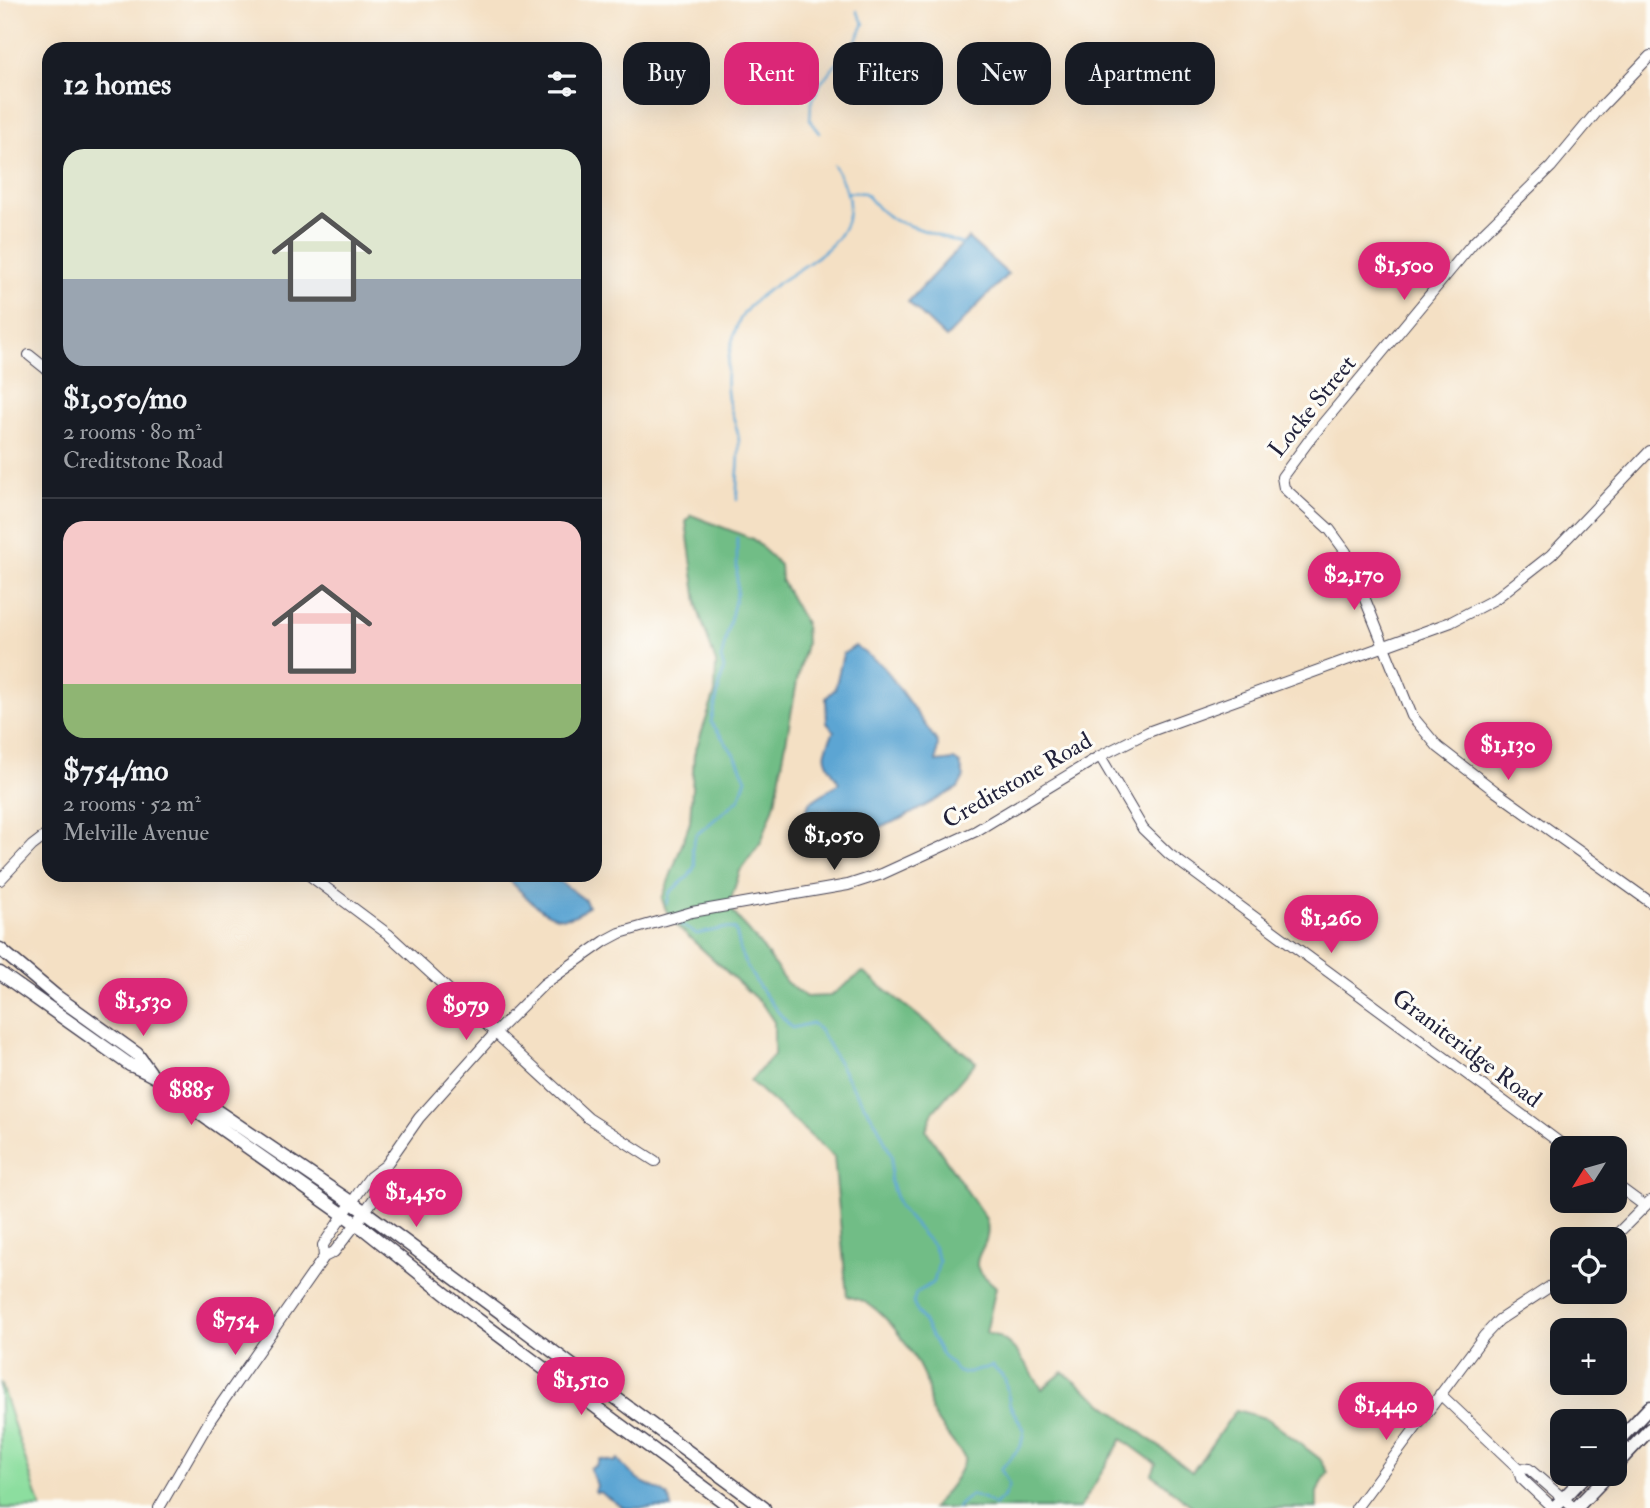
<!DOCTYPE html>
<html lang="en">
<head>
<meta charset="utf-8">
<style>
  body { margin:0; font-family:"IM FELL Double Pica",serif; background:#20242c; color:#f1f3f6; height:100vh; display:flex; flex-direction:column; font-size:26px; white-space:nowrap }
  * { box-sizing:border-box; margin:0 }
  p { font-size:23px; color:#9ea1a6 }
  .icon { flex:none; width:38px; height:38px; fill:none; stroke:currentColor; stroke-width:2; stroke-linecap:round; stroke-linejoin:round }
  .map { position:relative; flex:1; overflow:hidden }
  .panel { position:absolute; left:42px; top:42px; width:560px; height:840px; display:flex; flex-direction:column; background:#171b24; border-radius:21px; box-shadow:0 7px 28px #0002 }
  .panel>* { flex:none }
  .top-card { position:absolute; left:623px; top:42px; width:665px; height:63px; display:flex; gap:14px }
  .needle { width:46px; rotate:233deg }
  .controls { position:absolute; left:1550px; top:1136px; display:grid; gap:14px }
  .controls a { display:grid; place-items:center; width:77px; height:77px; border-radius:14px; background:#171b24; box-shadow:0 7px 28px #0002; font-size:35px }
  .price { position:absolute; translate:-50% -60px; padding:0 16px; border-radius:24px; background:#db2777; color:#fff; font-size:23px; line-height:46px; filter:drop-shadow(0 2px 4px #0008) }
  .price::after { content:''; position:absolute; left:50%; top:42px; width:21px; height:16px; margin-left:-10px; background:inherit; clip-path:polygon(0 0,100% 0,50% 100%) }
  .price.selected { background:#222; color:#fff }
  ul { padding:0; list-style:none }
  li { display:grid; align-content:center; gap:14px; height:371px; padding:0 21px }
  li+li { border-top:2px solid #363941 }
  li span { display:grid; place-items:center; height:217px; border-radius:21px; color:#555 }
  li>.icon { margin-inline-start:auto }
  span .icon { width:126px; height:126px; fill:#fffc; stroke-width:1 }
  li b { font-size:30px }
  h2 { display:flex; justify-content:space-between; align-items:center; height:84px; padding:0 21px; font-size:30px }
  .pill { padding:0 24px; border-radius:21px; background:#171b24; box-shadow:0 7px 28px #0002; font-size:24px; line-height:63px }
  .pill.selected { background:#db2777; color:#fff }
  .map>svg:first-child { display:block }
</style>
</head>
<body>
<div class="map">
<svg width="1650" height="1508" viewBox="0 0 1650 1508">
  <rect width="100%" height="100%" fill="#fdfcf7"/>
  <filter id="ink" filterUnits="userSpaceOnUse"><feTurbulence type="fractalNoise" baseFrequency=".0143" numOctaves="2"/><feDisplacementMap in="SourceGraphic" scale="14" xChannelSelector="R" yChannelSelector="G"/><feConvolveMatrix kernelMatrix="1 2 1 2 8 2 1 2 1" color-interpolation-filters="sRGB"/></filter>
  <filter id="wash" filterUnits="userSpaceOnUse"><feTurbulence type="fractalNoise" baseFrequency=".00686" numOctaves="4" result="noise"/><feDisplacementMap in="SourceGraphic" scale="28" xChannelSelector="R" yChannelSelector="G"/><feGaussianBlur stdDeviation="1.57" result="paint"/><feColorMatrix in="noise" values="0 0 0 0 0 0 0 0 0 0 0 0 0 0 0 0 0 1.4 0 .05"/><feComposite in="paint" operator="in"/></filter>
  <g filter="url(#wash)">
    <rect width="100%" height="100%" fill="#f4e0c4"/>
    <path fill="#8cde9f" stroke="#57806d" stroke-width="2" d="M0 1382 41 1508H0Z"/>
    <path fill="#71bd86" stroke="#4a7060" stroke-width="2" d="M691 515 753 539 780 565 781 580 805 623 806 644 798 676 775 803 761 842 740 871 731 899 733 912 763 948 786 982 806 997 830 996 863 972 976 1062 933 1112 926 1130 986 1219C993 1243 976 1251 977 1265 977 1272 991 1282 996 1287L986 1333C1014 1337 1027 1367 1042 1389L1063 1372 1192 1472 1236 1410 1268 1419 1320 1459 1328 1472 1317 1492V1508H1194L1152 1474 1156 1464 1122 1439 1080 1508H932C946 1492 958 1479 965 1458 955 1444 941 1429 933 1414 928 1403 930 1393 926 1382 917 1357 891 1318 868 1304 862 1300 854 1299 847 1296L834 1157 750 1081 774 1055V1022L762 1004 678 927 666 910 662 899 690 822 694 755 715 693 716 663 698 610 686 522Z"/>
    <path fill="#5ca5d3" stroke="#3f6487" stroke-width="2" d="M968 238 1008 274 946 338 908 302Z
      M855 646 883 666 938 743 936 762 954 760 960 764 964 777 958 788 901 819 841 842 816 839 809 844 803 823 809 803 839 783C824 757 820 759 834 731L827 723 826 698 835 689 843 654Z
      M504 875H551L585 900 588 906C556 938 528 897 504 875Z
      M600 1459 615 1462 618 1459C624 1467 634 1477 644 1483 657 1490 670 1491 672 1508H624L599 1492 597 1493 594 1490 597 1487C597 1481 591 1475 590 1468L596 1466Z"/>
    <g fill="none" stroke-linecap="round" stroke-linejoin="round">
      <path stroke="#5ca5d3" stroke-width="2.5" d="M820 133 810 120 811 103 822 81 855 42 864 24 857 11
        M847 192 865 193 879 209 894 220 962 244
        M737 500C736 480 740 460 739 441 738 427 731 413 728 399 724 376 729 348 737 326 755 277 850 263 849 205 849 192 840 177 834 165
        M667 904 670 892 689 876 695 866 692 848 696 835 739 799 746 779 736 757 711 722 724 668 721 659 737 592V538
        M681 925 697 934 726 928 735 929C739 939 739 951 744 961 756 985 774 1008 792 1028L812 1023 821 1032 850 1083 878 1126 892 1157 890 1180 899 1207 933 1246 939 1261 934 1282 916 1293 913 1303 941 1353 958 1372 969 1373 992 1366 1005 1379 1010 1406 1024 1429 1021 1446 1001 1469 1009 1485 1003 1498 994 1505 983 1498 970 1495 957 1508"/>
    </g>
  </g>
  <g filter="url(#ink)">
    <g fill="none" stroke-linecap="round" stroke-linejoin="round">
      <g stroke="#423e50" stroke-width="12">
        <path id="minor" d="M1650 56 1600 108 1551 167 1473 243 1310 439 1282 477 1284 488 1330 530 1346 552 1412 716 1438 747 1495 791 1650 902
          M29 355 49 371
          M1100 756 1143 829 1169 854 1567 1148
          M309 875 388 934 588 1118 655 1161
          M0 880 32 846 49 833
          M1615 1184 1645 1206
          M1612 1239 1650 1201
          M324 1257 323 1245 359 1192 370 1177 386 1165
          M1440 1394 1518 1468 1521 1478 1553 1508
          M1518 1468 1529 1469 1574 1508
          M159 1508 210 1420 324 1257 334 1252 356 1224 383 1186 386 1165 419 1118 496 1032 544 984 605 941 620 933 692 912 848 885 882 874 976 831 1100 756 1148 732 1451 622 1495 599 1551 555 1650 451
          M1356 1508 1484 1336 1499 1320 1563 1278"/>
      </g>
      <g stroke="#423e50" stroke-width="15">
        <path id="major" d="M0 949 56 996 137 1054 150 1072
          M0 973 130 1065C158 1075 180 1095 208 1105L364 1211 764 1508
          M188 1098 202 1115 364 1229 473 1316 732 1508
          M1615 1444 1650 1407
          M1615 1466 1650 1429
          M1554 1508 1587 1474
          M1576 1508 1609 1474"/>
      </g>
      <use href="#minor" stroke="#fff" stroke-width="10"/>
      <use href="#major" stroke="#fff" stroke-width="12"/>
    </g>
  </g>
  <g text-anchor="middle" stroke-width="6" stroke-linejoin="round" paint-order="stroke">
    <g font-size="24" fill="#22223b" stroke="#fdfcf7">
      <text transform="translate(1312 406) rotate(-51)" y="8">Locke Street</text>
      <text transform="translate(1017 780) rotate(-30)" y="8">Creditstone Road</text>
      <text transform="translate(1467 1048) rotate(37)" y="8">Graniteridge Road</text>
    </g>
  </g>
</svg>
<div class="controls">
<a><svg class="needle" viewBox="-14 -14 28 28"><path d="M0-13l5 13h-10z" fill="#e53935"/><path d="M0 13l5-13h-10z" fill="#9ea1a6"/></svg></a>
<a><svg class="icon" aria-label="locate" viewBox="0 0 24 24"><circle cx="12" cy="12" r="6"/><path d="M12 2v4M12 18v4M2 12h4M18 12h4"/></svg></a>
<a>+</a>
<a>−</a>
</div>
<b class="price" style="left:1404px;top:302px">$1,500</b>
<b class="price" style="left:1354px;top:612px">$2,170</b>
<b class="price" style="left:1508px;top:782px">$1,130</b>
<b class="price selected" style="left:834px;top:872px">$1,050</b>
<b class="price" style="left:1331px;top:955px">$1,260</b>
<b class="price" style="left:143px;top:1038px">$1,530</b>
<b class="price" style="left:466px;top:1042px">$979</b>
<b class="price" style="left:191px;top:1127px">$885</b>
<b class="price" style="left:416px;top:1229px">$1,450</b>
<b class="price" style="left:235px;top:1357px">$754</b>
<b class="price" style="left:581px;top:1417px">$1,510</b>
<b class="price" style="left:1386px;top:1442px">$1,440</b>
<div class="top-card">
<a class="pill">Buy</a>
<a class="pill selected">Rent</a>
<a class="pill">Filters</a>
<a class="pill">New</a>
<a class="pill">Apartment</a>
</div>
<section class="panel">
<h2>12 homes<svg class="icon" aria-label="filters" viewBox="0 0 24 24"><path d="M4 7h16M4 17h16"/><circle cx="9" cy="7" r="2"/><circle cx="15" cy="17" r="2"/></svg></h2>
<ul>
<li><span style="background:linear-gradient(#dfe7d0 60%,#9aa5b1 0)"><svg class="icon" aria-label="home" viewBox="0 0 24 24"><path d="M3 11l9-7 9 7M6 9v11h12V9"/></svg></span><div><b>$1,050/mo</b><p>2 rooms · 80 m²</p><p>Creditstone Road</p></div></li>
<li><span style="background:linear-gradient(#f6c9c9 75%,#8fb573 0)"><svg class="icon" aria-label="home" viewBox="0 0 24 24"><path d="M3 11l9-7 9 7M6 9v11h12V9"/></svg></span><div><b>$754/mo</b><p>2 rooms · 52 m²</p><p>Melville Avenue</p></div></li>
</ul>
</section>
</div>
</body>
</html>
